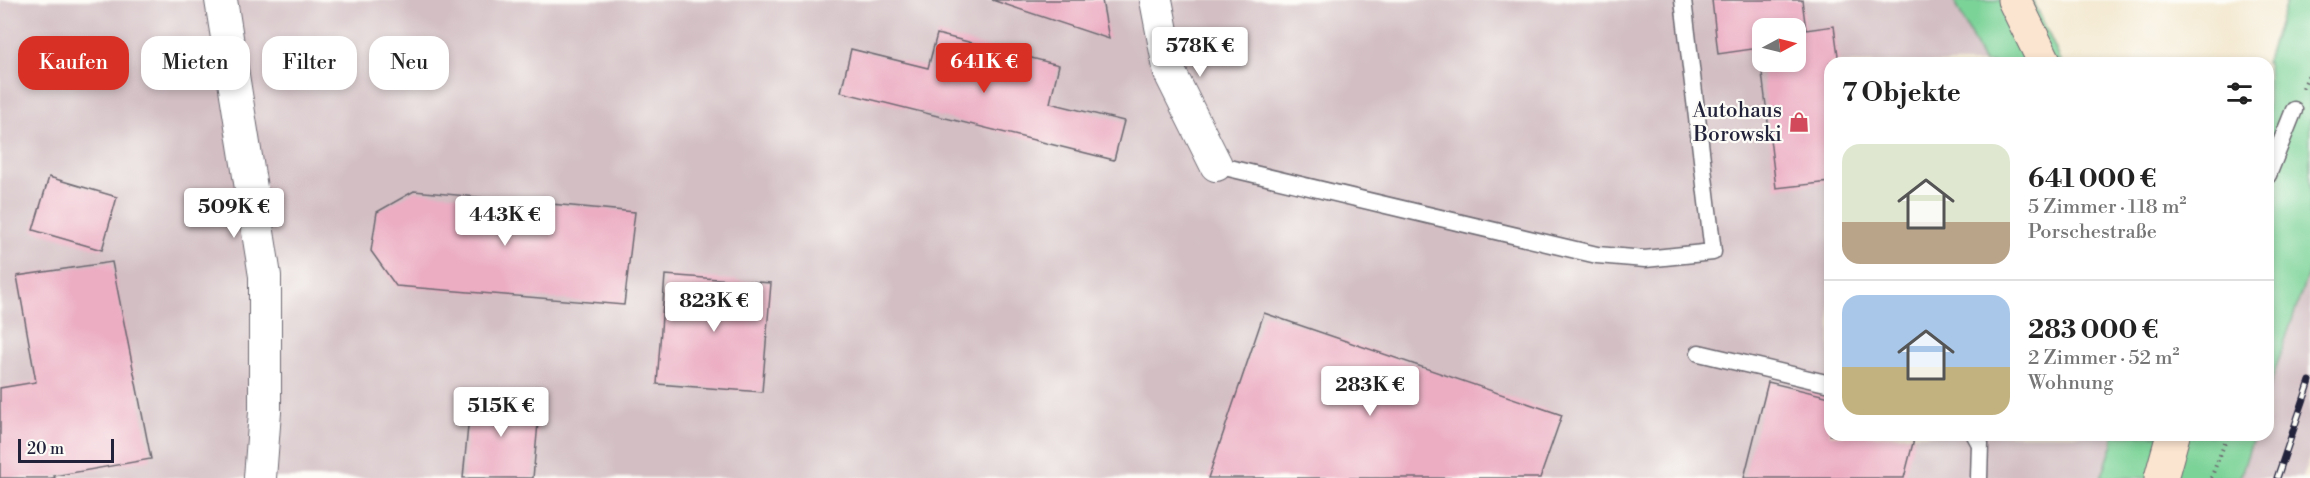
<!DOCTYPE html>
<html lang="de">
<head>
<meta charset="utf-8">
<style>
  body { margin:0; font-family:"Libre Bodoni",serif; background:#f2f2f2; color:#222; height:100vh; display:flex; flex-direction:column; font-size:22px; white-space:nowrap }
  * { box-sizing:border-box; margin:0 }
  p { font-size:20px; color:#767676 }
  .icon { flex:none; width:33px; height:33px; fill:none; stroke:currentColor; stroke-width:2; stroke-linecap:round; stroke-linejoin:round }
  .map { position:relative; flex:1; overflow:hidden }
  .details { position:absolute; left:1824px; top:57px; width:450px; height:384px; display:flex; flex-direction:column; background:#fff; border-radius:18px; box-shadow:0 3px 9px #0003 }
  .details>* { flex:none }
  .top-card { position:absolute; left:18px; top:36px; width:570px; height:54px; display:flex; gap:12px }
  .needle { width:39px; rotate:83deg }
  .fabs { position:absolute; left:1752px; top:18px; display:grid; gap:12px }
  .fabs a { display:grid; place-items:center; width:54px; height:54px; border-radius:12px; background:#fff; box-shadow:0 3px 9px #0003; font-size:30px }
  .scale { position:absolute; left:18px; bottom:15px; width:96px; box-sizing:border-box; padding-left:6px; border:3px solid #22223b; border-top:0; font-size:16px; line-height:21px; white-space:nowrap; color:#22223b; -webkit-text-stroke:4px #fdfcf7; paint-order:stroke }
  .price { position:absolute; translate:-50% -51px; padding:0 14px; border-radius:6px; background:#fff; color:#222; font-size:20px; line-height:39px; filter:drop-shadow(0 2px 3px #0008) }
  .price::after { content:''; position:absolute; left:50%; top:36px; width:18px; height:14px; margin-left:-9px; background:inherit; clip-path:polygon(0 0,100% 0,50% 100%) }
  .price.selected { background:#d93025; color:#fff }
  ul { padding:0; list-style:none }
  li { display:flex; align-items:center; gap:18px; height:150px; padding:0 18px }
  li+li { border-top:2px solid #e0e0e0 }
  li span { display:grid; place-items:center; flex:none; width:168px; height:120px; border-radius:18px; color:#555 }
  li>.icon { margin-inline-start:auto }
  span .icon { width:72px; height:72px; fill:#fffc; stroke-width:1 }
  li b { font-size:26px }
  h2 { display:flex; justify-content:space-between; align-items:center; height:72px; padding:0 18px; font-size:26px }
  .pill { padding:0 21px; border-radius:18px; background:#fff; box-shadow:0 3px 9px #0003; font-size:21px; line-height:54px }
  .pill.selected { background:#d93025; color:#fff }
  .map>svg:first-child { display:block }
</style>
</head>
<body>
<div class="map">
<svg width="2310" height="478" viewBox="0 0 2310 478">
  <rect width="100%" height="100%" fill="#fdfcf7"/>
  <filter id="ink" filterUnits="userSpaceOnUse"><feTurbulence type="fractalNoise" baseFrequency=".0167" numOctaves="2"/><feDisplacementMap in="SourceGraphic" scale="12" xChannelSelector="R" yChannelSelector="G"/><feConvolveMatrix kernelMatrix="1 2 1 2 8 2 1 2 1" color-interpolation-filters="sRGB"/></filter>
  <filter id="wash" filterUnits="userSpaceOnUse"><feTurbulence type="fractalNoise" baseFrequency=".008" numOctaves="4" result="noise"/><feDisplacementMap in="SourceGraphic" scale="24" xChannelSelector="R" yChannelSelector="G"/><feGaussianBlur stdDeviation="1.35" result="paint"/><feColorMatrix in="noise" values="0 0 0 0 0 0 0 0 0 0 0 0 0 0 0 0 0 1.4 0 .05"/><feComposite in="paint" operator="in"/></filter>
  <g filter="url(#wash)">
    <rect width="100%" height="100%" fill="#f4ead3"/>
    <path fill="#d2bec3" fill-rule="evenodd" d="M0 0H1954L1984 63H1830V435H2113V444L2101 478H0ZM1762 28H1796V62H1762Z
      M2310 267V456L2302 478H2240L2254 435H2268V391Z"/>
    <path fill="#7bd398" stroke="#4e7a6a" stroke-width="1.5" d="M1954 0H2033L2062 63H1984Z
      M2287 0H2310V267L2268 391V63H2266Z
      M2113 435H2254L2240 478H2101L2113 444Z"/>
    <g id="blocks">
      <path fill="#ecadc3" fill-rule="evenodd" d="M992 0H1102L1109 39Z
        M1712 0H1802L1806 30 1834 26 1839 63H1830V182L1776 188 1759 48 1718 54ZM1762 28H1796V62H1762Z
        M937 34 1059 65 1050 103 1124 121 1114 160 841 92 851 49 928 68Z
        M49 177 117 197 102 250 33 230Z
        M414 191 635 212 624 305 396 286 371 251 377 212Z
        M112 262 151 459 54 476 55 478H0V388L36 382 17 276Z
        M665 275 771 283 762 392 657 384Z
        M1264 313 1562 415 1540 478H1208Z
        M1768 382 1830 397V435H1915L1904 478H1744Z
        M471 395 540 401 533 478H463Z"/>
    </g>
  </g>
  <g filter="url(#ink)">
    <use href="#blocks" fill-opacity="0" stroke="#6c6870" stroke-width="1.5"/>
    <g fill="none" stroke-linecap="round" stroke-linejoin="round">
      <g stroke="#6c6870" stroke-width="19">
        <path id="service" d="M1216 165 1597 255 1645 259 1713 252 1683 0
          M2268 175 2294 110
          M1699 353 1830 384
          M1975 435 1980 444 1979 478"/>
      </g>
      <g stroke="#6c6870" stroke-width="34">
        <path id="minor" d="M221 0 265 276V412L260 478
          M1156 0 1170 73 1216 165"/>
      </g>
      <g stroke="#6c6870" stroke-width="35">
        <path id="secondary" d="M2014 0 2045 63
          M2161 478 2173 435"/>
      </g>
      <path stroke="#6c6870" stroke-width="4" stroke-dasharray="1.5 4.5" stroke-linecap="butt" d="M2303 88 2310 72
        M2211 478 2228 435"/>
      <use href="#service" stroke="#fff" stroke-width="16"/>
      <use href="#minor" stroke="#fff" stroke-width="32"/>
      <use href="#secondary" stroke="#fce5d0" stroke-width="33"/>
      <g stroke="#22223b" stroke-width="7">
        <path id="rail" d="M2277 478 2310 381"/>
      </g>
      <use href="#rail" stroke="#fdfcf7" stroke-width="4.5" stroke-dasharray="14" stroke-linecap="butt"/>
    </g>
  </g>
  <defs>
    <g id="shop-bare" transform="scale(1.62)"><path d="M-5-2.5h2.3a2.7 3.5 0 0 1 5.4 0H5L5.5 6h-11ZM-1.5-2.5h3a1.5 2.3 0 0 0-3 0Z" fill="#d1495b" stroke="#fdfcf7" stroke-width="2.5" paint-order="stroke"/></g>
  </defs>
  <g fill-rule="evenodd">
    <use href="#shop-bare" x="1799" y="122"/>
  </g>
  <g text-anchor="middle" stroke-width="4.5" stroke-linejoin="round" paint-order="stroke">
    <g font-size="21" fill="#22223b" stroke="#fdfcf7" text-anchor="end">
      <text x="1782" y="117">Autohaus<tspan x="1782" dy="24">Borowski</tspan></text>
    </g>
  </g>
</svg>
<div class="fabs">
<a><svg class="needle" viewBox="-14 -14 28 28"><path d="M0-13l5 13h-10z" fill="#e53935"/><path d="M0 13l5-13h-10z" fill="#767676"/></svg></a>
</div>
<div class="scale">20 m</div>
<b class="price" style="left:1200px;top:78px">578K €</b>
<b class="price selected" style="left:984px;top:94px">641K €</b>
<b class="price" style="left:234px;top:239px">509K €</b>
<b class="price" style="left:505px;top:247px">443K €</b>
<b class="price" style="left:714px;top:333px">823K €</b>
<b class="price" style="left:1370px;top:417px">283K €</b>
<b class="price" style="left:501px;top:438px">515K €</b>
<div class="top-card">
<a class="pill selected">Kaufen</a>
<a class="pill">Mieten</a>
<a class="pill">Filter</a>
<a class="pill">Neu</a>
</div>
<section class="details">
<h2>7 Objekte<svg class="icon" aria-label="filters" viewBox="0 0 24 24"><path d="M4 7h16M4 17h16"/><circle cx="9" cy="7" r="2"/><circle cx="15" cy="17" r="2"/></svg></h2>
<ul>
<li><span style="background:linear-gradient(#dfe7d0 65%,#b9a48a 0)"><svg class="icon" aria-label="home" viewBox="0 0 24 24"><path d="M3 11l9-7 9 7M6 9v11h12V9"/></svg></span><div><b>641 000 €</b><p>5 Zimmer · 118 m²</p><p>Porschestraße</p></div></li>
<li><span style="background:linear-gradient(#a9c7e8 60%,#c2b280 0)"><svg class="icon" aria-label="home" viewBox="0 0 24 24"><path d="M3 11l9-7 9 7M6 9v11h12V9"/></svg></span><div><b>283 000 €</b><p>2 Zimmer · 52 m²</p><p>Wohnung</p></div></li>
</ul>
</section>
</div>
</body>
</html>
